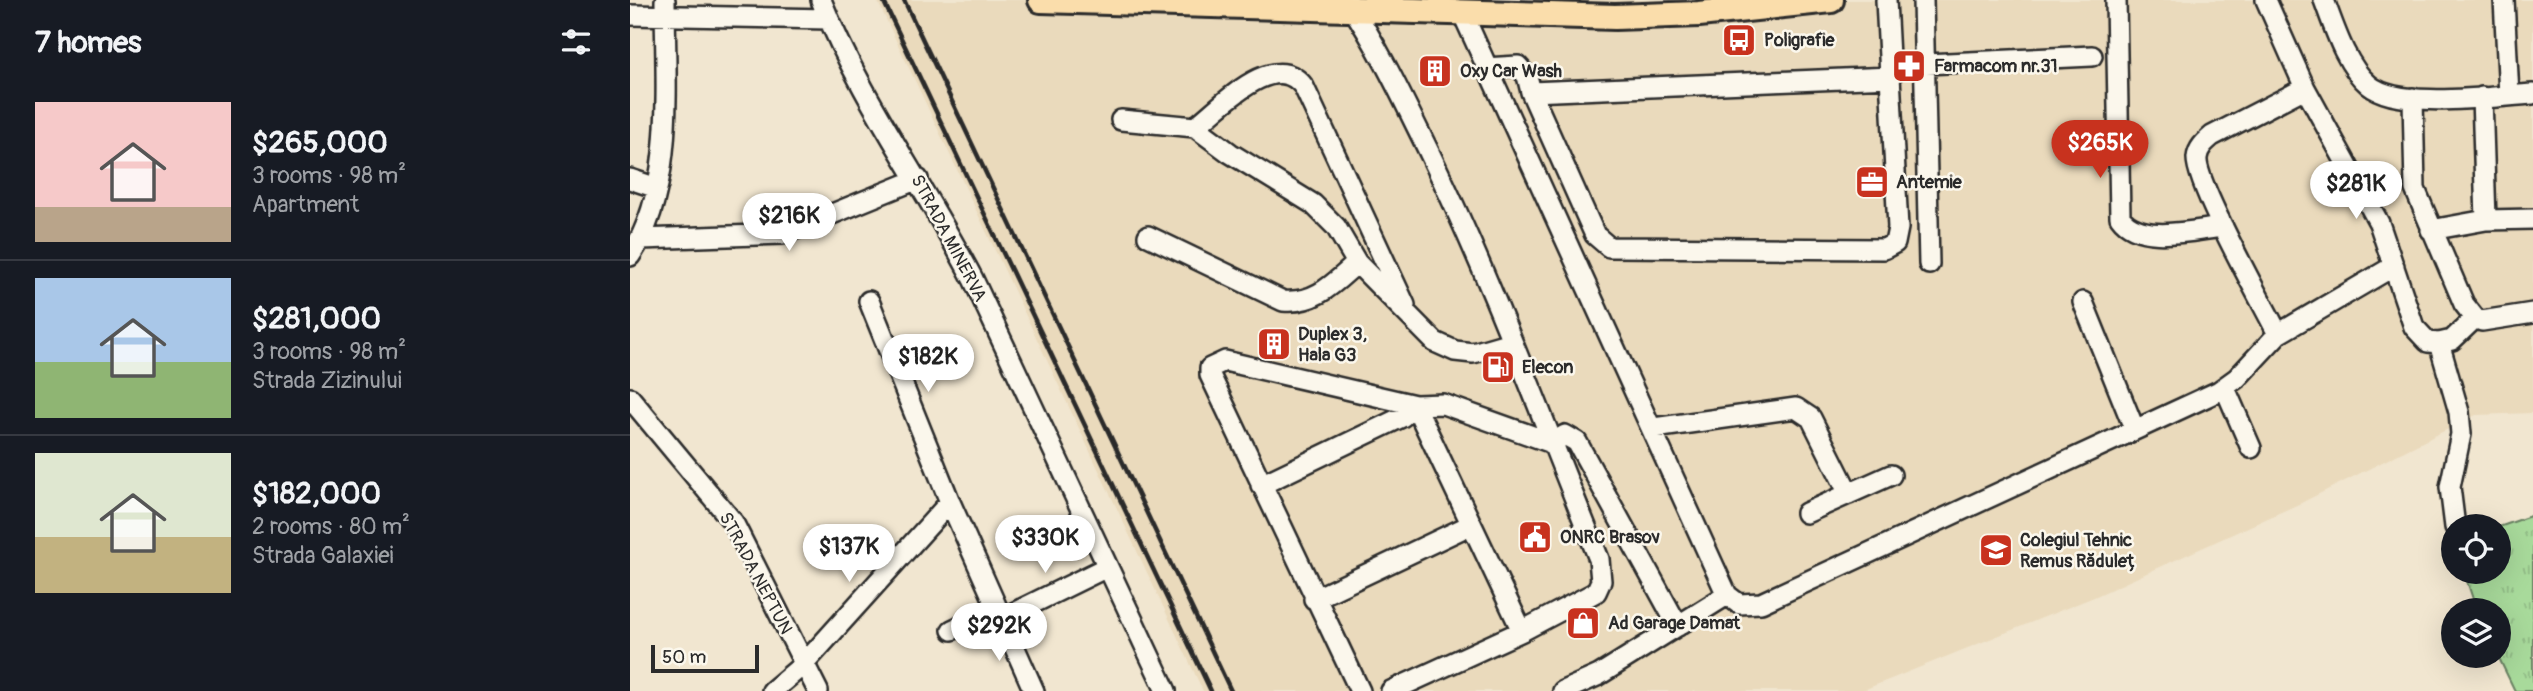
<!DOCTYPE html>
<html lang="en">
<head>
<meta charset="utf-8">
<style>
  body { margin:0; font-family:Pangolin,sans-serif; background:#20242c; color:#f1f3f6; height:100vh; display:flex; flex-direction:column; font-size:26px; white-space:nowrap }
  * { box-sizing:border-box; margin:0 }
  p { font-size:23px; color:#9ea1a6 }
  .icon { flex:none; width:38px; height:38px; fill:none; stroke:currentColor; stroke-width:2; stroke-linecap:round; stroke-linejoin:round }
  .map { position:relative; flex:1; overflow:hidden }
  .drawer { display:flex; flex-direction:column; background:#171b24; width:630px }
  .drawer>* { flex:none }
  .buttons { position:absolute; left:1811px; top:514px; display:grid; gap:14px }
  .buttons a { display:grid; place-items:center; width:70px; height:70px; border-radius:50%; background:#171b24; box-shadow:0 7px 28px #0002; font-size:35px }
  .scale { position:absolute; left:21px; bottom:18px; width:108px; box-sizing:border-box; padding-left:7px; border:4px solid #2b2b2b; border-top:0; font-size:19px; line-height:24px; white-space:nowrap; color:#2b2b2b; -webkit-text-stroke:5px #fbf7ec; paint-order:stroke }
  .price { position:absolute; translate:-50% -60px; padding:0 16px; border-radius:24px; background:#fff; color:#222; font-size:23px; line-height:46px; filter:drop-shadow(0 2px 4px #0008) }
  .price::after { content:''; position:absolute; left:50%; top:42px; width:21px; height:16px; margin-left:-10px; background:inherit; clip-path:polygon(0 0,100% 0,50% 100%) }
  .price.on { background:#c8321e; color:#fff }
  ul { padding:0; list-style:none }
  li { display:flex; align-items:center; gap:21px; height:175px; padding:0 35px }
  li+li { border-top:2px solid #363941 }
  li span { display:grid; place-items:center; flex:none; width:196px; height:140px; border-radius:0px; color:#555 }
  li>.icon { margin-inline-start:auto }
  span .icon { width:84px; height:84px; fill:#fffc; stroke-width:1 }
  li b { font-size:30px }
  h2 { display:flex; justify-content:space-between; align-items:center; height:84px; padding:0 35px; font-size:30px }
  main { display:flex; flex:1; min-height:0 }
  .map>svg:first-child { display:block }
</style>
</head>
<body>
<main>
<section class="drawer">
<h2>7 homes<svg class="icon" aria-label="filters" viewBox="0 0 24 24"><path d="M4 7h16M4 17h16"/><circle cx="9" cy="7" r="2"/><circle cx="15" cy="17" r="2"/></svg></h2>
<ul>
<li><span style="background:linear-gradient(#f6c9c9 75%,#b9a48a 0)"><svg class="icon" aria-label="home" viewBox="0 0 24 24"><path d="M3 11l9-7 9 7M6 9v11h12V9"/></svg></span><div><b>$265,000</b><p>3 rooms · 98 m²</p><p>Apartment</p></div></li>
<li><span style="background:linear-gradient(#a9c7e8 60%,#8fb573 0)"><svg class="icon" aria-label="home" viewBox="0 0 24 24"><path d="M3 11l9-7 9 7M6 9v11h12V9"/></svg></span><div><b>$281,000</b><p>3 rooms · 98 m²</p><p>Strada Zizinului</p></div></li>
<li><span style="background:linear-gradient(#dfe7d0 60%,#c2b280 0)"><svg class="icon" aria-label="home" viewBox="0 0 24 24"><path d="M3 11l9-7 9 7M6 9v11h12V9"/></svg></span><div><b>$182,000</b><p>2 rooms · 80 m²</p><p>Strada Galaxiei</p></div></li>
</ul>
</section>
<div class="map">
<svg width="1903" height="691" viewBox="0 0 1903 691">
  <defs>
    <pattern id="grass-tufts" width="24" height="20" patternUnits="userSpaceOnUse" patternTransform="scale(1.75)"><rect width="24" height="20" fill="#a8da9b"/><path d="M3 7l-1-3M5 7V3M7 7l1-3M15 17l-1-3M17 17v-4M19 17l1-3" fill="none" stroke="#91bb86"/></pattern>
  </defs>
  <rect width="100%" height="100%" fill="#f1e6d0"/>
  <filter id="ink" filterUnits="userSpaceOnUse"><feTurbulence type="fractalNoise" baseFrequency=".0143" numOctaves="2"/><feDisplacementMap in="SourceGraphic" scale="14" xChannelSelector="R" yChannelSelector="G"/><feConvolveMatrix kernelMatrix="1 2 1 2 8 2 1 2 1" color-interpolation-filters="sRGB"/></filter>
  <g filter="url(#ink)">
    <path fill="#eadabc" d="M247 0H1903V413L1846 415 1671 503 1464 597 1231 691H573Z"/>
    <path fill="url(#grass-tufts)" stroke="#6a8263" stroke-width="2" d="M1903 515V691H1885L1868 656 1869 611H1847L1834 572H1869V527Z"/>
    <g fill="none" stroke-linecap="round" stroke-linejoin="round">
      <g stroke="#2b2b2b" stroke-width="24">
        <path id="minor" d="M191 0C230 98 294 185 343 279L536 691
          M717 0C750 49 774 101 800 154 864 286 914 424 969 559L971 581 966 592 892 631 785 405
          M1293 0 1299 264
          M1486 0 1490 217C1510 245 1564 230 1593 227
          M1636 0 1675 88 1749 223 1784 327 1798 342 1809 343 1822 340 1845 318
          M1694 0C1704 27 1716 66 1739 85 1769 110 1864 96 1903 94
          M1874 0 1879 95
          M832 12 1097 595 969 675 933 691
          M0 15 198 19
          M1296 64 1462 56
          M855 68 888 66 897 76 901 92 965 235 979 247 1254 249 1265 243 1268 228 1256 0
          M1675 88 1582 136C1575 142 1568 148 1567 158 1565 183 1633 304 1648 334L1764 266
          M901 92 1261 77
          M1852 97 1856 220
          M1783 98 1785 189 1834 304 1845 318 1852 321 1903 313
          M491 120 565 127 600 153 683 204 706 227 727 263 805 342 825 351 843 353 881 342
          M565 127C591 107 645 47 674 87L775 305
          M0 179 27 188
          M1801 230 1856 220 1903 219
          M518 236 653 301C686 304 704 283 727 263
          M11 239 153 234 288 179
          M0 256C46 188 35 79 35 0
          M239 301 320 502 404 691
          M1453 302 1504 428
          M1809 343 1829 412 1831 434 1820 487 1825 527
          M1595 388 1621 448
          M0 398 103 522 188 691
          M1024 428 1166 408 1181 418 1219 494
          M922 443 935 435 947 442 1048 626
          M631 485 772 417 785 405
          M1176 513 1261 475
          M1097 595 1109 604 1131 603 1589 391 1607 378 1648 334
          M684 599 840 525
          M371 619 477 567
          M322 630 366 609
          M142 691 174 664 320 502
          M730 691 580 375V368L595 361 785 405 813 404 922 443
          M761 691 892 631"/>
      </g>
      <g stroke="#2b2b2b" stroke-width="30">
        <path id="major" d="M411 0 985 17 1069 14 1201 0"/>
      </g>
      <use href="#minor" stroke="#fbf7ec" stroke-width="19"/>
      <use href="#major" stroke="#faddab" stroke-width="24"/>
      <path stroke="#2b2b2b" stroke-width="4.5" d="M253 0 581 691
        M274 0 601 691"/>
    </g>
  </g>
  <defs>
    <g id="bus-square" transform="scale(1.75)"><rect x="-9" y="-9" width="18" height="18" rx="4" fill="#c8321e" stroke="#fbf7ec"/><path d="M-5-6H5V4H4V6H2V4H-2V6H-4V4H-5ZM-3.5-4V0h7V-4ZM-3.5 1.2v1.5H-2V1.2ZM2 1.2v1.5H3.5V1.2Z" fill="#fff"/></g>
    <g id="pharmacy-square" transform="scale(1.75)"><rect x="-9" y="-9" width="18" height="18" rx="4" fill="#c8321e" stroke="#fbf7ec"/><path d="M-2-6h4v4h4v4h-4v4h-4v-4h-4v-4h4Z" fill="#fff"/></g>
    <g id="building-square" transform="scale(1.75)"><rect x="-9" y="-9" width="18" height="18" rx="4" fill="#c8321e" stroke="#fbf7ec"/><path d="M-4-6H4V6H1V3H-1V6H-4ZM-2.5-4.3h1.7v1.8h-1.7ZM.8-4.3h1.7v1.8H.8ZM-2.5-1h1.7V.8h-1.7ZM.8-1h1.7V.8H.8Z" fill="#fff"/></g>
    <g id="office-square" transform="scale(1.75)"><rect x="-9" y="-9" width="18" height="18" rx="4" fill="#c8321e" stroke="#fbf7ec"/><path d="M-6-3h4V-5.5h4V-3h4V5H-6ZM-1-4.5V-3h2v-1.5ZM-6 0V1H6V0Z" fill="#fff"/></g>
    <g id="fuel-square" transform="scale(1.75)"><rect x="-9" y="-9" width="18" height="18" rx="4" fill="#c8321e" stroke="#fbf7ec"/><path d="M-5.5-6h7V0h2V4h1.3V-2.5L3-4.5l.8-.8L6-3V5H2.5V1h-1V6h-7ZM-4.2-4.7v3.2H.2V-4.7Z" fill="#fff"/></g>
    <g id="civic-square" transform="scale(1.75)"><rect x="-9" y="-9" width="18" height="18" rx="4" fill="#c8321e" stroke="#fbf7ec"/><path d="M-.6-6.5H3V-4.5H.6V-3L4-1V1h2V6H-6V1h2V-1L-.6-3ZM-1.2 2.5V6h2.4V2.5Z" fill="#fff"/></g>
    <g id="university-square" transform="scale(1.75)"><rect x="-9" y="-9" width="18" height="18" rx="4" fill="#c8321e" stroke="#fbf7ec"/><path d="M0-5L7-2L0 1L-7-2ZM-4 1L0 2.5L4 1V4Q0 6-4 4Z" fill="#fff"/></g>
    <g id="shop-square" transform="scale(1.75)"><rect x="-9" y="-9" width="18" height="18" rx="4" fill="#c8321e" stroke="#fbf7ec"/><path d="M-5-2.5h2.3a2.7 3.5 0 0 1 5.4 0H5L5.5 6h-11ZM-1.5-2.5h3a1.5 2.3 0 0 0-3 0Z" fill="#fff"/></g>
  </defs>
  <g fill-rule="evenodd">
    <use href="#bus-square" x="1109" y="40"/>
    <use href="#pharmacy-square" x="1279" y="66"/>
    <use href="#building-square" x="805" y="71"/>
    <use href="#office-square" x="1242" y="182"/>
    <use href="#building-square" x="644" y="344"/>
    <use href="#fuel-square" x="868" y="367"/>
    <use href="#civic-square" x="905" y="537"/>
    <use href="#university-square" x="1366" y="550"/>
    <use href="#shop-square" x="953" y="623"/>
  </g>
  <g text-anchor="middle" stroke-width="5" stroke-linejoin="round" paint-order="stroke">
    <g font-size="18" font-weight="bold" fill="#2b2b2b" stroke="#fbf7ec" text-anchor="start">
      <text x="1134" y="46">Poligrafie</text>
      <text x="1304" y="72">Farmacom nr.31</text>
      <text x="830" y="77">Oxy Car Wash</text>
      <text x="1266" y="188">Antemie</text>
      <text x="668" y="340">Duplex 3,<tspan x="668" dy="21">Hala G3</tspan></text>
      <text x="892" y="373">Elecon</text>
      <text x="930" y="543">ONRC Brasov</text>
      <text x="1390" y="546">Colegiul Tehnic<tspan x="1390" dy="21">Remus Răduleț</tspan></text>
      <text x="978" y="629">Ad Garage Damat</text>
    </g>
    <g font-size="18" fill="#2b2b2b" stroke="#fbf7ec">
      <text transform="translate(319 238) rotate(62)" y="6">STRADA MINERVA</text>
      <text transform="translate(126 573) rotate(62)" y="6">STRADA NEPTUN</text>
    </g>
  </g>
</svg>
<div class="buttons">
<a><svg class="icon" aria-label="locate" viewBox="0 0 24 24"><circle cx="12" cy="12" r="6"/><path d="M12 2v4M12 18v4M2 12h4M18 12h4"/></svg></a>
<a><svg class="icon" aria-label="layers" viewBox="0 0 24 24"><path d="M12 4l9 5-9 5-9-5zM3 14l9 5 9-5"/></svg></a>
</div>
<div class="scale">50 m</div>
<b class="price on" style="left:1470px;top:180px">$265K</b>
<b class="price" style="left:1726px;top:221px">$281K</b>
<b class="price" style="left:159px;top:253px">$216K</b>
<b class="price" style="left:298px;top:394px">$182K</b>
<b class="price" style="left:415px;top:575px">$330K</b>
<b class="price" style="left:219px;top:584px">$137K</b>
<b class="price" style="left:369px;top:663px">$292K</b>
</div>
</main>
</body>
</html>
